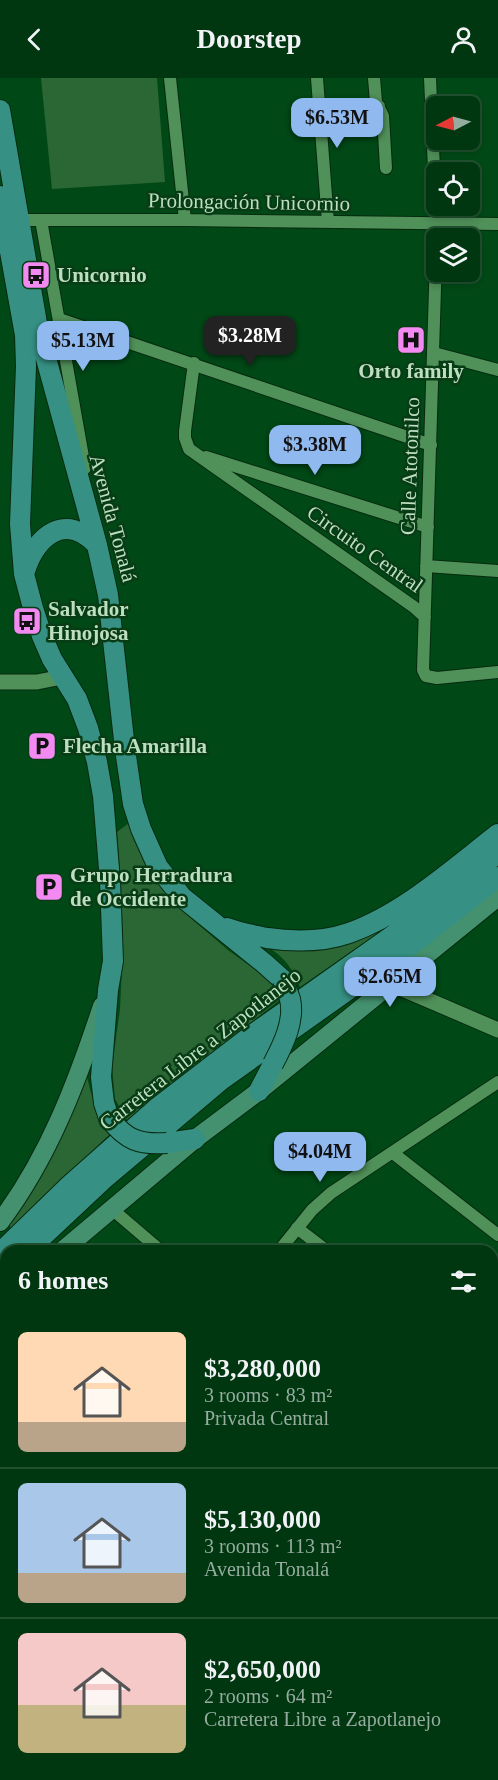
<!DOCTYPE html>
<html lang="en">
<head>
<meta charset="utf-8">
<style>
  body { margin:0; font-family:"Times New Roman",serif; background:#0e421e; color:#f1f3f6; height:100vh; display:flex; flex-direction:column; font-size:22px; white-space:nowrap }
  * { box-sizing:border-box; margin:0 }
  p { font-size:20px; color:#95ac9f }
  .icon { flex:none; width:33px; height:33px; fill:none; stroke:currentColor; stroke-width:2; stroke-linecap:round; stroke-linejoin:round }
  .map { position:relative; flex:1; overflow:hidden }
  .details { position:absolute; left:0px; top:1167px; width:498px; height:536px; display:flex; flex-direction:column; background:#003710; border-radius:18px 18px 0 0; box-shadow:0 3px 9px #0003,0 0 0 2px #225130 }
  .details>* { flex:none }
  .needle { width:39px; rotate:264deg }
  .fabs { position:absolute; left:426px; top:18px; display:grid; gap:12px }
  .fabs a { display:grid; place-items:center; width:54px; height:54px; border-radius:9px; background:#003710; box-shadow:0 3px 9px #0003,0 0 0 2px #225130; font-size:30px }
  .price { position:absolute; translate:-50% -51px; padding:0 14px; border-radius:12px; background:#90b9f0; color:#111; font-size:20px; line-height:39px; filter:drop-shadow(0 2px 3px #0008) }
  .price::after { content:''; position:absolute; left:50%; top:36px; width:18px; height:14px; margin-left:-9px; background:inherit; clip-path:polygon(0 0,100% 0,50% 100%) }
  .price.current { background:#222; color:#fff }
  ul { padding:0; list-style:none }
  li { display:flex; align-items:center; gap:18px; height:150px; padding:0 18px }
  li+li { border-top:2px solid #225130 }
  li span { display:grid; place-items:center; flex:none; width:168px; height:120px; border-radius:9px; color:#555 }
  li>.icon { margin-inline-start:auto }
  span .icon { width:72px; height:72px; fill:#fffc; stroke-width:1 }
  li b { font-size:26px }
  h2 { display:flex; justify-content:space-between; align-items:center; height:72px; padding:0 18px; font-size:26px }
  header { display:flex; justify-content:space-between; align-items:center; height:78px; padding:0 18px; background:#003710; font-size:27px; font-weight:700 }
  .map>svg:first-child { display:block }
</style>
</head>
<body>
<header><svg class="icon" aria-label="back" viewBox="0 0 24 24"><path d="M15 5l-7 7 7 7"/></svg>Doorstep<svg class="icon" aria-label="person" viewBox="0 0 24 24"><circle cx="12" cy="8" r="4"/><path d="M4 21q1-7 8-7t8 7"/></svg></header>
<div class="map">
<svg width="498" height="1702" viewBox="0 0 498 1702">
  <rect width="100%" height="100%" fill="#004916"/>
  <path fill="#2b6635" d="M41 0H157L165 104 52 111Z
    M129 745 153 795 186 836 228 872 261 896 273 907 281 921 127 1042 115 1021 112 989 120 931 123 869 121 807 117 754Z
    M378 849 381 853 300 909C292 888 284 880 266 867Z
    M87 999C92 1020 97 1038 110 1056L11 1150 7 1145 70 1039Z
    M492 1448 498 1453V1559L492 1555Z
    M6 1534V1573L0 1568V1541Z"/>
  <g fill="none" stroke-linecap="round" stroke-linejoin="round">
    <g stroke="#072a0f" stroke-width="14">
      <path id="minor" d="M170 0 185 142
        M317 0 328 144
        M374 0 376 24 383 38 386 90
        M430 0 437 160
        M319 31 379 28
        M13 142H185L498 146
        M41 142 85 390
        M436 179 423 592 426 598 437 600 498 594
        M59 241 431 367
        M434 275 498 292
        M194 285 185 353V360L189 371 414 529 425 539
        M206 379 428 449
        M426 488 498 493
        M393 1075 498 1157
        M113 1132 161 1173
        M297 1150 327 1173
        M279 1173 312 1132 331 1115 498 1004
        M492 1212 498 1202
        M492 1274H498
        M0 1367 6 1373
        M492 1381H498
        M492 1435 498 1440
        M0 1453 6 1455
        M0 1517 6 1510
        M492 1568 498 1573
        M0 1580 6 1584
        M111 1696V1702
        M144 1696 150 1702
        M309 1696 316 1702
        M484 1696 491 1702
        M31 1702 36 1696
        M209 1702 213 1696"/>
    </g>
    <g stroke="#072a0f" stroke-width="17">
      <path id="tertiary" d="M0 604H37L62 599
        M391 906 498 952"/>
    </g>
    <g stroke="#072a0f" stroke-width="20">
      <path id="secondary" d="M0 1144C49 1079 77 1004 102 928
        M62 1173 195 1061 259 1013 498 819
        M0 1223 6 1218"/>
    </g>
    <g stroke="#072a0f" stroke-width="22">
      <path id="primary" d="M0 32 38 251 97 467 108 517 125 671 133 726 141 751 158 789 182 819 264 885 283 902
        M0 118 25 257 26 288 20 446 24 496 33 530 42 558 52 581 77 621 88 650 97 684 103 718 110 803 113 883 108 912 101 999 104 1025 109 1040
        M25 493C36 457 66 434 97 467
        M227 850C239 855 253 857 267 860 294 864 323 864 349 855 403 836 453 791 498 756
        M259 1013 273 986
        M167 1065 195 1061
        M27 1173 106 1099 221 1002 414 865 498 799
        M0 1175 70 1107 157 1030 252 957 402 851 498 775
        M0 1198 6 1193"/>
    </g>
    <use href="#minor" stroke="#509059" stroke-width="12"/>
    <use href="#tertiary" stroke="#509059" stroke-width="15"/>
    <use href="#secondary" stroke="#43916e" stroke-width="18"/>
    <use href="#primary" stroke="#369184" stroke-width="20"/>
    <g stroke="#072a0f" stroke-width="22" stroke-linecap="butt">
      <path id="primary-bridge" d="M273 986C283 967 295 943 290 921 288 915 285 908 283 902
        M109 1040C126 1062 139 1067 167 1065"/>
    </g>
    <use href="#primary-bridge" stroke="#369184" stroke-width="20"/>
  </g>
  <defs>
    <g id="bus-square" transform="scale(1.5)"><rect x="-9" y="-9" width="18" height="18" rx="4" fill="#f38af2" stroke="#073c15"/><path d="M-5-6H5V4H4V6H2V4H-2V6H-4V4H-5ZM-3.5-4V0h7V-4ZM-3.5 1.2v1.5H-2V1.2ZM2 1.2v1.5H3.5V1.2Z" fill="#111"/></g>
    <g id="hospital-square" transform="scale(1.5)"><rect x="-9" y="-9" width="18" height="18" rx="4" fill="#f38af2" stroke="#073c15"/><path d="M-5-5h3v3.5h4V-5h3V5h-3V1.5h-4V5h-3Z" fill="#111"/></g>
    <g id="parking-square" transform="scale(1.5)"><rect x="-9" y="-9" width="18" height="18" rx="4" fill="#f38af2" stroke="#073c15"/><path d="M-3.5-5.5H1a3.5 3.5 0 0 1 0 7H-1V5.5H-3.5ZM-1-3.4V-.6H.8a1.4 1.4 0 0 0 0-2.8Z" fill="#111"/></g>
  </defs>
  <g fill-rule="evenodd">
    <use href="#bus-square" x="36" y="197"/>
    <use href="#hospital-square" x="411" y="262"/>
    <use href="#bus-square" x="27" y="543"/>
    <use href="#parking-square" x="42" y="668"/>
    <use href="#parking-square" x="49" y="809"/>
  </g>
  <g text-anchor="middle" stroke-width="5" stroke-linejoin="round" paint-order="stroke">
    <g font-size="21" fill="#bedec1" stroke="#073c15">
      <text transform="translate(249 124) rotate(1)" y="7">Prolongación Unicornio</text>
      <text transform="translate(410 388) rotate(-88)" y="7">Calle Atotonilco</text>
      <text transform="translate(113 440) rotate(75)" y="7">Avenida Tonalá</text>
      <text transform="translate(365 471) rotate(35)" y="7">Circuito Central</text>
      <text transform="translate(200 971) rotate(-38)" y="7">Carretera Libre a Zapotlanejo</text>
    </g>
    <g font-size="21" font-weight="bold" fill="#bedec1" stroke="#073c15" text-anchor="start">
      <text x="57" y="204">Unicornio</text>
      <text x="411" y="300" text-anchor="middle">Orto family</text>
      <text x="48" y="538">Salvador<tspan x="48" dy="24">Hinojosa</tspan></text>
      <text x="63" y="675">Flecha Amarilla</text>
      <text x="70" y="804">Grupo Herradura<tspan x="70" dy="24">de Occidente</tspan></text>
    </g>
  </g>
</svg>
<div class="fabs">
<a><svg class="needle" viewBox="-14 -14 28 28"><path d="M0-13l5 13h-10z" fill="#e53935"/><path d="M0 13l5-13h-10z" fill="#95ac9f"/></svg></a>
<a><svg class="icon" aria-label="locate" viewBox="0 0 24 24"><circle cx="12" cy="12" r="6"/><path d="M12 2v4M12 18v4M2 12h4M18 12h4"/></svg></a>
<a><svg class="icon" aria-label="layers" viewBox="0 0 24 24"><path d="M12 4l9 5-9 5-9-5zM3 14l9 5 9-5"/></svg></a>
</div>
<b class="price" style="left:337px;top:71px">$6.53M</b>
<b class="price current" style="left:250px;top:289px">$3.28M</b>
<b class="price" style="left:83px;top:294px">$5.13M</b>
<b class="price" style="left:315px;top:398px">$3.38M</b>
<b class="price" style="left:390px;top:930px">$2.65M</b>
<b class="price" style="left:320px;top:1105px">$4.04M</b>
<section class="details">
<h2>6 homes<svg class="icon" aria-label="filters" viewBox="0 0 24 24"><path d="M4 7h16M4 17h16"/><circle cx="9" cy="7" r="2"/><circle cx="15" cy="17" r="2"/></svg></h2>
<ul>
<li><span style="background:linear-gradient(#ffd9b3 75%,#b9a48a 0)"><svg class="icon" aria-label="home" viewBox="0 0 24 24"><path d="M3 11l9-7 9 7M6 9v11h12V9"/></svg></span><div><b>$3,280,000</b><p>3 rooms · 83 m²</p><p>Privada Central</p></div></li>
<li><span style="background:linear-gradient(#a9c7e8 75%,#b9a48a 0)"><svg class="icon" aria-label="home" viewBox="0 0 24 24"><path d="M3 11l9-7 9 7M6 9v11h12V9"/></svg></span><div><b>$5,130,000</b><p>3 rooms · 113 m²</p><p>Avenida Tonalá</p></div></li>
<li><span style="background:linear-gradient(#f6c9c9 60%,#c2b280 0)"><svg class="icon" aria-label="home" viewBox="0 0 24 24"><path d="M3 11l9-7 9 7M6 9v11h12V9"/></svg></span><div><b>$2,650,000</b><p>2 rooms · 64 m²</p><p>Carretera Libre a Zapotlanejo</p></div></li>
</ul>
</section>
</div>
</body>
</html>
